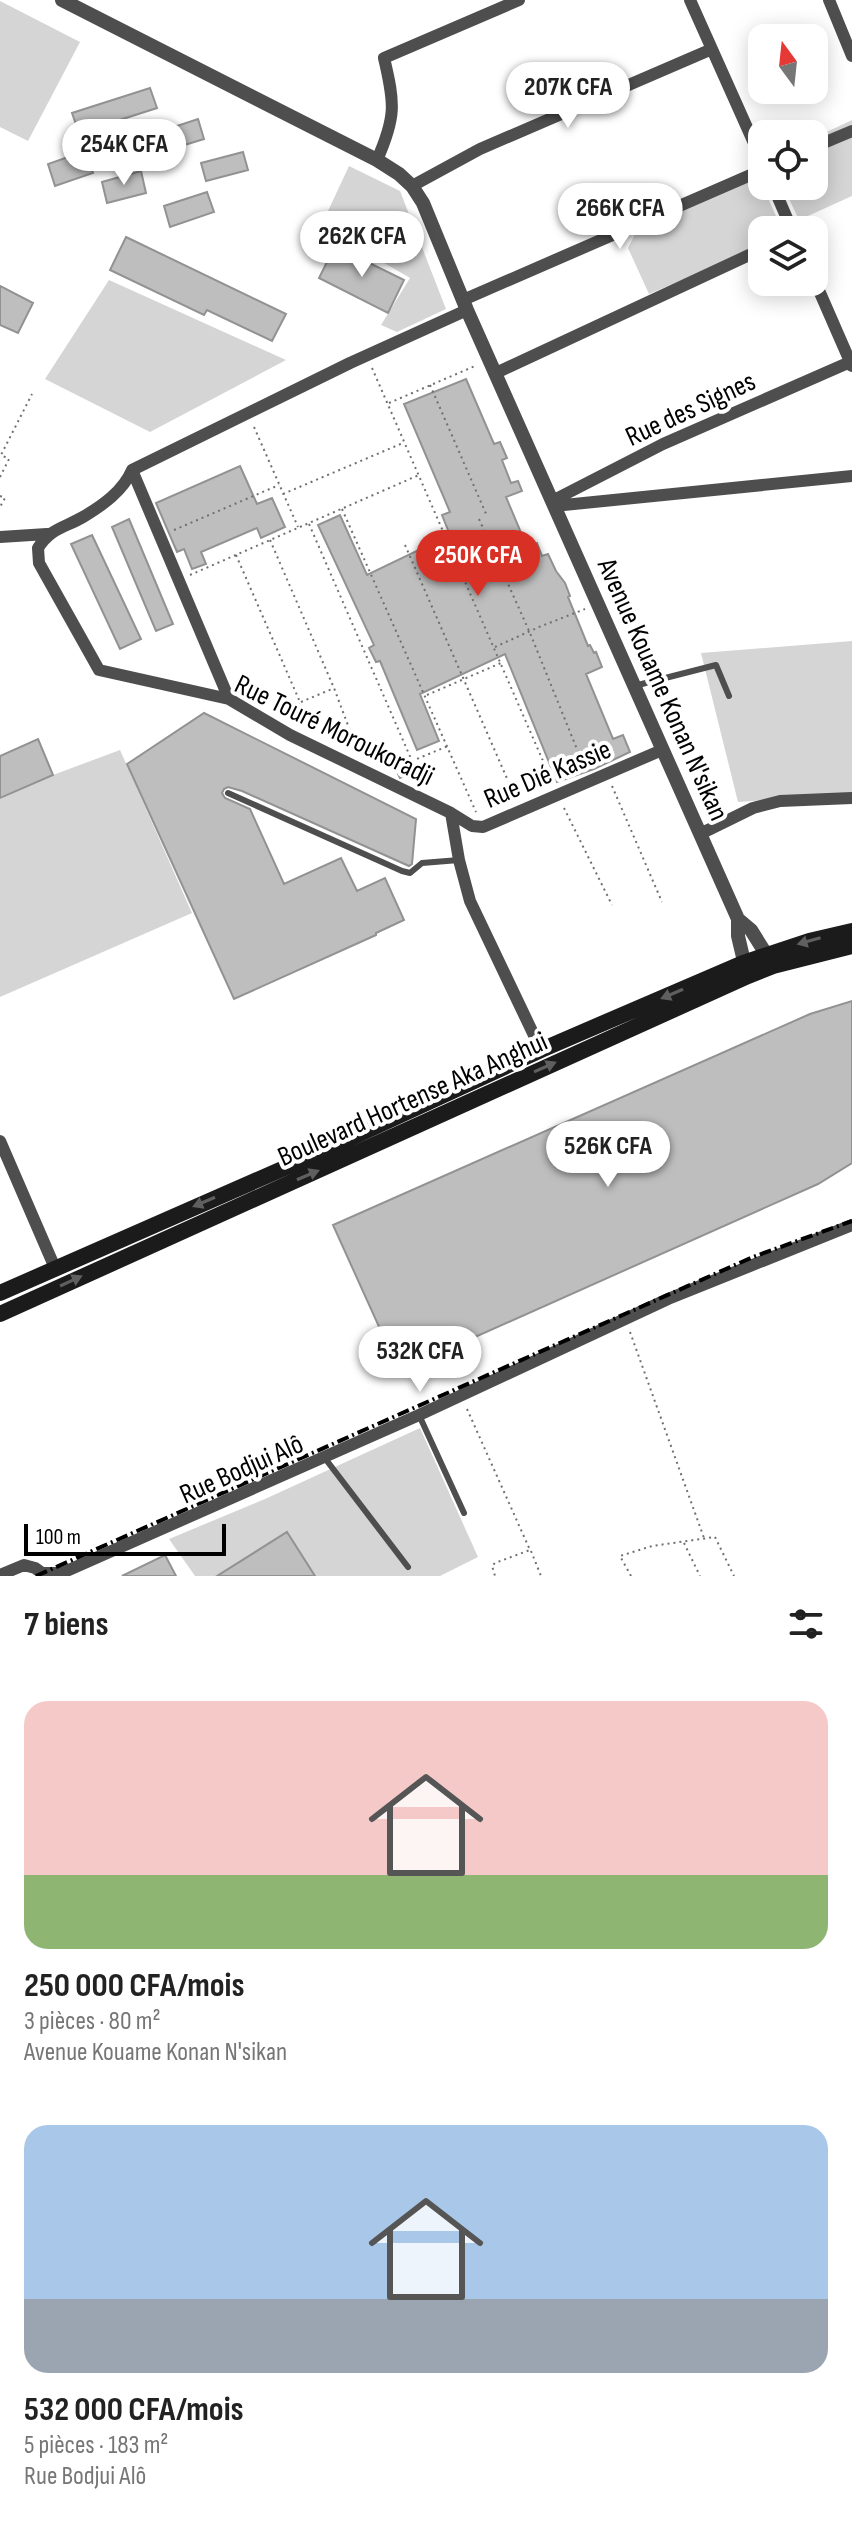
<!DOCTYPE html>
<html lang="fr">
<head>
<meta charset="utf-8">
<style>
  body { margin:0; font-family:"Sofia Sans Condensed",sans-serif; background:#f6f6f6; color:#222; height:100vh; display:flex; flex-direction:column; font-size:30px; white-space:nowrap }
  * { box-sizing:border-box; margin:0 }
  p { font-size:26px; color:#767676 }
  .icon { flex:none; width:44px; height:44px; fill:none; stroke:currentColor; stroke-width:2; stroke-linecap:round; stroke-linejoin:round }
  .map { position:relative; height:1576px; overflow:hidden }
  .side { display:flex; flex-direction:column; background:#fff; flex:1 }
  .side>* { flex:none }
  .needle { width:52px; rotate:345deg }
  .controls { position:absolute; left:748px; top:24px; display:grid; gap:16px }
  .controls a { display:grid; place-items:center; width:80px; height:80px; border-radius:16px; background:#fff; box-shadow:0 4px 20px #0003; font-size:40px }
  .scale { position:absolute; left:24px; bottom:20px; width:202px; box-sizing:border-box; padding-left:8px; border:4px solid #000; border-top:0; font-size:22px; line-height:28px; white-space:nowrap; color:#000; -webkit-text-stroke:6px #fff; paint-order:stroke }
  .price { position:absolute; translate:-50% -68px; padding:0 18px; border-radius:28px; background:#fff; color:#222; font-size:26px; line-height:52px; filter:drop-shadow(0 2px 4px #0008) }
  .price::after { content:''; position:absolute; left:50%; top:48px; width:24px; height:18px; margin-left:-12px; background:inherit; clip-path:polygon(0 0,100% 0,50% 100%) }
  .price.current { background:#d93025; color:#fff }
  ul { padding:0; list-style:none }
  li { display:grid; align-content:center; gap:16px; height:424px; padding:0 24px }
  li span { display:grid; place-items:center; height:248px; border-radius:24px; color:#555 }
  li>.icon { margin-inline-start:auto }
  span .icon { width:144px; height:144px; fill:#fffc; stroke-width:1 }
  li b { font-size:34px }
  h2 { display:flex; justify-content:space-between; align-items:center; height:96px; padding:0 24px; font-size:34px }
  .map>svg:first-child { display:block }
</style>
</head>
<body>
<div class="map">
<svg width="852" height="1576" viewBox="0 0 852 1576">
  <rect width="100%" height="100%" fill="#fff"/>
  <path fill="#d5d5d5" d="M0 1 80 42 28 141 0 127Z
    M852 120V196L799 220 783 186H814V138Z
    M349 166 400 191 446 309 397 332 381 325 410 278 321 226Z
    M755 168 782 230H762V246L649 294 628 248 642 220Z
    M109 280 286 360 150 432 45 379Z
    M852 641V794L738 802 701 653Z
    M120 750 192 913 0 997V799L53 775Z
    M420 1428 478 1557 440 1576H195L169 1539 265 1499Z"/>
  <path fill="#bebebe" stroke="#929292" stroke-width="2" d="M150 88 157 108 79 133 72 113Z
    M198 119 204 139 165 151 159 132Z
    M85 151 93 173 55 186 48 164Z
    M243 152 248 170 206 181 201 163Z
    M141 171 146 193 107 203 102 182Z
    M207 192 214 212 170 227 164 206Z
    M126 237 286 314 272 341 207 310 204 315 110 270Z
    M335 246 404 280 388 313 319 278Z
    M0 286 33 303 18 333 0 325Z
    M466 379 494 444 500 442 507 458 502 460 511 483 518 481 522 491 506 497 527 547 537 543 542 556 548 554 556 571 565 583 570 596 568 597 588 646 590 645 594 653 596 652 602 667 586 674 613 739 623 735 630 752 594 769 557 782 505 654 420 694 439 741 417 750 380 661 376 662 369 648 374 645 318 525 340 515 367 575 450 535 442 515 450 512 404 404Z
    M240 466 257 504 272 498 285 527 261 538 257 528 201 552 206 564 192 569 184 549 177 552 156 503Z
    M129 519 173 624 156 631 112 527Z
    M92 535 141 639 120 649 71 544Z
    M204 713 416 819 412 864 409 866 242 791 228 787 224 789 222 793 225 798 250 809 284 884 341 858 357 891 385 878 404 920 376 933V935L234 999 127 764Z
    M38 739 53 775 0 798V756Z
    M406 758 413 772 400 778 393 764Z
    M852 1001V1163L818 1184 399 1371 333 1225 810 1014Z
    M287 1532 315 1576H217Z
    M165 1555 176 1576H122Z"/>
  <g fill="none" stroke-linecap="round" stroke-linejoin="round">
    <path stroke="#707070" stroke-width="2" stroke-dasharray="2 4" stroke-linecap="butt" d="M372 368 553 784
      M430 385 487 516
      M389 403 475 366
      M254 427 298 527
      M0 477 9 459 1 455 32 394
      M283 494 403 443
      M0 496 5 498 0 507
      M342 509 476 812
      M479 519 530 633 585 769
      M309 524 412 761 448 746
      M174 530 279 485
      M270 540 334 688 358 752
      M405 545 516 799
      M236 555 300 702 294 722
      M190 575 419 475
      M495 647 539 627 585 609
      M427 695 501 663
      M301 702 332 689
      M612 786 662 902
      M564 808 612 905
      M630 1332 704 1538
      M467 1409 530 1550 495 1563 492 1566 495 1576
      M684 1543 700 1576
      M531 1551 541 1576
      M631 1576 620 1556 652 1546 715 1537 734 1576"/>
    <path stroke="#4e4e4e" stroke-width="6" d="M634 686 716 665 729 696
      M228 793 402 871 410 873 422 863 459 860
      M419 1415 464 1513
      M324 1457 408 1567"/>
    <path stroke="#4e4e4e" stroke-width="12" d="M690 0 762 161
      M829 0 852 56
      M814 147 852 131
      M377 160C396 117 395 104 384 58L519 0
      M412 186 480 149 712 49
      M773 186 792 230
      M814 279 852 366
      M463 300 762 170
      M467 310 350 363 132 470C123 491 103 505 83 517 64 528 51 528 38 548L39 563 99 670 229 699 290 735 451 813 459 860 470 901 541 1050
      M496 373 762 249
      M132 470 229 699
      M552 501 663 444 850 362
      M554 506 852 476
      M0 537 47 534
      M451 813 472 826 483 827 662 750
      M700 834 753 808 780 801 852 798
      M0 1141 55 1268
      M0 1575 24 1565 35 1568 42 1573H62L419 1415 668 1299 852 1225"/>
    <path stroke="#4e4e4e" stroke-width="14" d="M62 0 377 160 399 174 412 186 423 203 467 310 738 919 751 930 771 962
      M738 919V936L747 974"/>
    <path stroke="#1b1b1b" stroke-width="16" d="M0 1293 314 1155 541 1050 743 963 809 941 852 931
      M0 1314 748 976 773 966 852 946"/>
    <path stroke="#000" stroke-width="4" stroke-dasharray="12 4 2 4" stroke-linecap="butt" d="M36 1576 753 1257 852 1221"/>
  </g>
  <defs><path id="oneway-solid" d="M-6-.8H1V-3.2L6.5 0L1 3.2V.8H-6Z" transform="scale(2)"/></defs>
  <g fill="#5f5f5f">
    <use href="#oneway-solid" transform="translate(809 941) rotate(164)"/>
    <use href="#oneway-solid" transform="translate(672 994) rotate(157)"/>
    <use href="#oneway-solid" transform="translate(545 1067) rotate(-24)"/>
    <use href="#oneway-solid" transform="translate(308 1175) rotate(-23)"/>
    <use href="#oneway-solid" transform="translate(204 1202) rotate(157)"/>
    <use href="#oneway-solid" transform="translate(71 1281) rotate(-25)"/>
  </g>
  <g text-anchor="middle" stroke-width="8" stroke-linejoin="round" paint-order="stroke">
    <g font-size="28" fill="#000" stroke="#fff">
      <text transform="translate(690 408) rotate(-25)" y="10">Rue des Signes</text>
      <text transform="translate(664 689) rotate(66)" y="10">Avenue Kouame Konan N'sikan</text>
      <text transform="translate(335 729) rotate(26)" y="10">Rue Touré Moroukoradji</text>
      <text transform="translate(547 773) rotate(-23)" y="10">Rue Dié Kassie</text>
      <text transform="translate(412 1098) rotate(-24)" y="10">Boulevard Hortense Aka Anghui</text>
      <text transform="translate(241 1468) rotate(-24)" y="10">Rue Bodjui Alô</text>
    </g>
  </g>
</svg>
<div class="controls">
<a><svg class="needle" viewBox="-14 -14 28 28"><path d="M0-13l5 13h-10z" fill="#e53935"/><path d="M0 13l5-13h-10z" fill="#767676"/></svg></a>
<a><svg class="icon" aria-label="locate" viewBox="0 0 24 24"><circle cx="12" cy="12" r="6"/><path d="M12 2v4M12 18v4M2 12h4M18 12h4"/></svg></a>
<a><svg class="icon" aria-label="layers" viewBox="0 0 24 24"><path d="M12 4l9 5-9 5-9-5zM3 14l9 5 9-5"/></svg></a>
</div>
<div class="scale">100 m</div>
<b class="price" style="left:568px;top:130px">207K CFA</b>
<b class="price" style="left:124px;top:187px">254K CFA</b>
<b class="price" style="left:620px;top:251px">266K CFA</b>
<b class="price" style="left:362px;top:279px">262K CFA</b>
<b class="price current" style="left:478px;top:598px">250K CFA</b>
<b class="price" style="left:608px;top:1189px">526K CFA</b>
<b class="price" style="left:420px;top:1394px">532K CFA</b>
</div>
<section class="side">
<h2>7 biens<svg class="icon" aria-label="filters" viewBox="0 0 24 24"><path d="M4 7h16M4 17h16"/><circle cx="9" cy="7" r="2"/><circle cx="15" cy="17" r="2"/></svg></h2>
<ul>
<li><span style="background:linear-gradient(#f6c9c9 70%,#8fb573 0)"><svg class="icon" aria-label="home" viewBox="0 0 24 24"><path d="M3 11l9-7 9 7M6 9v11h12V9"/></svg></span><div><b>250 000 CFA/mois</b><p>3 pièces · 80 m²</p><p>Avenue Kouame Konan N'sikan</p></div></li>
<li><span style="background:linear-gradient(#a9c7e8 70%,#9aa5b1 0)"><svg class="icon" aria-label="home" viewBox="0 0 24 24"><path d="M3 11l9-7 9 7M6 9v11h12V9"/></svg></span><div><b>532 000 CFA/mois</b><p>5 pièces · 183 m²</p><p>Rue Bodjui Alô</p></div></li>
</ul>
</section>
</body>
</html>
